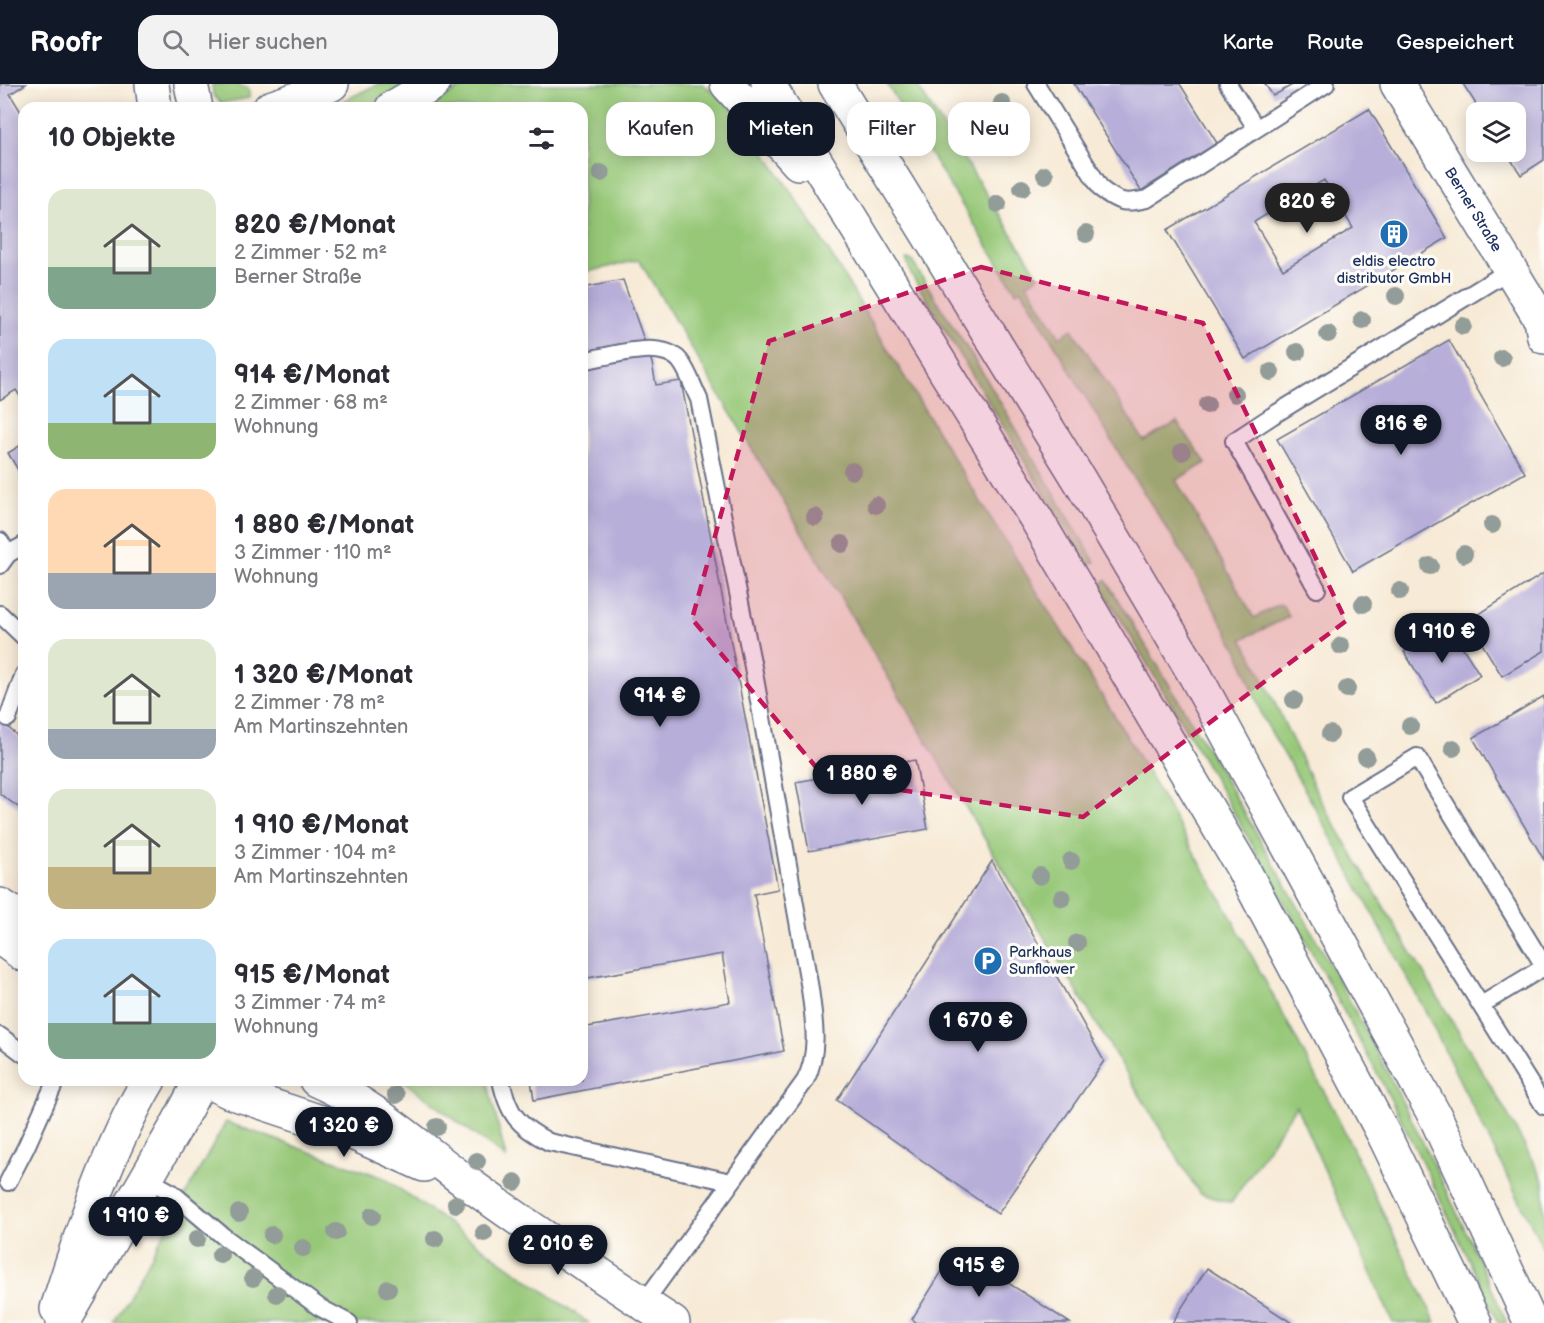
<!DOCTYPE html>
<html lang="de">
<head>
<meta charset="utf-8">
<style>
  body { margin:0; font-family:"Balsamiq Sans",sans-serif; background:#f2f2f3; color:#2b2b33; height:100vh; display:flex; flex-direction:column; font-size:22px; white-space:nowrap }
  * { box-sizing:border-box; margin:0 }
  p { font-size:20px; color:#7c7c81 }
  .icon { flex:none; width:33px; height:33px; fill:none; stroke:currentColor; stroke-width:2; stroke-linecap:round; stroke-linejoin:round }
  .map { position:relative; flex:1; overflow:hidden }
  .sheet { position:absolute; left:18px; top:18px; width:570px; height:984px; display:flex; flex-direction:column; background:#fff; border-radius:18px; box-shadow:0 3px 15px #0003 }
  .sheet>* { flex:none }
  .banner { position:absolute; left:606px; top:18px; width:570px; height:54px; display:flex; gap:12px }
  .buttons { position:absolute; left:1466px; top:18px; display:grid; gap:12px }
  .buttons a { display:grid; place-items:center; width:60px; height:60px; border-radius:12px; background:#fff; box-shadow:0 3px 15px #0003; font-size:30px }
  .price { position:absolute; translate:-50% -51px; padding:0 14px; border-radius:21px; background:#111827; color:#fff; font-size:20px; line-height:39px; filter:drop-shadow(0 2px 3px #0008) }
  .price::after { content:''; position:absolute; left:50%; top:36px; width:18px; height:14px; margin-left:-9px; background:inherit; clip-path:polygon(0 0,100% 0,50% 100%) }
  .price.current { background:#222; color:#fff }
  ul { padding:0; list-style:none }
  li { display:flex; align-items:center; gap:18px; height:150px; padding:0 30px }
  li span { display:grid; place-items:center; flex:none; width:168px; height:120px; border-radius:18px; color:#555 }
  li>.icon { margin-inline-start:auto }
  span .icon { width:72px; height:72px; fill:#fffc; stroke-width:1 }
  li b { font-size:26px }
  h2 { display:flex; justify-content:space-between; align-items:center; height:72px; padding:0 30px; font-size:26px }
  .chip { padding:0 21px; border-radius:18px; background:#fff; box-shadow:0 3px 15px #0003; font-size:21px; line-height:54px }
  .chip.current { background:#111827; color:#fff }
  header { display:flex; align-items:center; gap:36px; box-sizing:border-box; height:84px; padding:0 30px; background:#111827; color:#fff }
  header strong { font-size:28px }
  nav { display:flex; gap:33px; margin-inline-start:auto; font-size:21px }
  .search { width:420px; height:54px; background:#f2f2f3; display:flex; align-items:center; gap:15px; box-sizing:border-box; padding:0 21px; border-radius:18px; color:#7c7c81; font-size:22px }
  .map>svg:first-child { display:block }
</style>
</head>
<body>
<header>
<strong>Roofr</strong>
<div class="search"><svg class="icon" aria-label="search" viewBox="0 0 24 24"><circle cx="10" cy="10" r="6"/><path d="M15 15l6 6"/></svg>Hier suchen</div>
<nav><a>Karte</a><a>Route</a><a>Gespeichert</a></nav>
</header>
<div class="map">
<svg width="1544" height="1239" viewBox="0 0 1544 1239">
  <rect width="100%" height="100%" fill="#fdfcf7"/>
  <filter id="ink" filterUnits="userSpaceOnUse"><feTurbulence type="fractalNoise" baseFrequency=".0167" numOctaves="2"/><feDisplacementMap in="SourceGraphic" scale="12" xChannelSelector="R" yChannelSelector="G"/><feConvolveMatrix kernelMatrix="1 2 1 2 8 2 1 2 1" color-interpolation-filters="sRGB"/></filter>
  <filter id="wash" filterUnits="userSpaceOnUse"><feTurbulence type="fractalNoise" baseFrequency=".008" numOctaves="4" result="noise"/><feDisplacementMap in="SourceGraphic" scale="24" xChannelSelector="R" yChannelSelector="G"/><feGaussianBlur stdDeviation="1.35" result="paint"/><feColorMatrix in="noise" values="0 0 0 0 0 0 0 0 0 0 0 0 0 0 0 0 0 1.4 0 .05"/><feComposite in="paint" operator="in"/></filter>
  <g filter="url(#wash)">
    <rect width="100%" height="100%" fill="#f7ead6"/>
    <path fill="#97c878" stroke="#597c6b" stroke-width="1.5" d="M212 0H235L249 5V14L221 19 213 11Z
      M378 0H413L371 24H329Z
      M467 0H703L737 28 810 136 957 380 1122 644 1223 818 1333 1024 1436 1239H1393L1296 1022 1231 1119 1199 1109 992 767 639 176 582 189V24H426Z
      M887 0H916L1039 192 1027 200 1060 253 1072 245 1144 357 1177 338 1206 379 1176 396 1254 534 1280 520 1283 522 1289 533 1242 555 1255 577 1322 719 1507 1029 1544 1098V1166L1424 925 1313 720 1263 634 1239 569 1180 465 1131 389 1022 206 1016 208Z
      M906 175 911 176 984 291 1095 478 1088 480 1085 477 911 190Z
      M1106 496C1252 736 1395 981 1507 1239H1498C1458 1152 1418 1066 1373 982 1287 819 1195 658 1100 501Z
      M402 996H487L506 1074Z
      M226 1038 384 1094 589 1239H114Z"/>
    <g id="blocks">
      <path fill="#b7aed9" fill-rule="evenodd" d="M0 0H26L10 10 24 33V318L16 306 0 316Z
        M1074 0H1180L1217 59 1141 107Z
        M1265 0H1294L1273 12Z
        M1463 0H1544V76L1521 91 1506 68H1515V28H1481Z
        M1369 25 1447 154 1245 275 1167 146ZM1324 96 1353 144 1283 186 1254 138Z
        M623 196 652 279 656 301 681 297 778 805 754 810 784 967 534 1016 531 996H582V944L730 918 722 870 582 895V204Z
        M1449 256 1525 389 1353 487 1277 355Z
        M24 359V396L8 369Z
        M1544 489V567L1502 592 1468 537Z
        M1448 540 1480 591 1436 619 1404 568Z
        M1544 612V776L1473 654Z
        M0 636 22 656 24 655V727L0 710Z
        M915 676 928 745 809 767 796 698Z
        M992 777 1104 977 998 1130 837 1016Z
        M956 1165 1070 1239H917L912 1235Z
        M1207 1184 1292 1239H1172Z"/>
    </g>
  </g>
  <g filter="url(#ink)">
    <use href="#blocks" fill-opacity="0" stroke="#687088" stroke-width="1.5"/>
    <g fill="none" stroke-linecap="round" stroke-linejoin="round">
      <g stroke="#687088" stroke-width="20">
        <path id="lane" d="M1036 0 1101 105C1119 119 1125 120 1147 115L1326 0
          M1228 0 1256 44
          M582 277C607 273 661 254 680 277 688 287 693 303 699 315L753 583 810 905C814 936 820 968 805 997L643 1220
          M0 457 8 470 0 481
          M8 470 24 461
          M1317 505 1234 357 1272 332 1510 186
          M0 530 24 553
          M8 634 24 590
          M1544 882 1417 673 1350 713 1544 1022
          M1481 921 1544 883
          M0 952 24 970
          M501 996C508 1030 518 1042 549 1058L731 1098
          M147 1095 171 1108 223 1152 319 1223 349 1239
          M8 1098 26 1063 56 996"/>
      </g>
      <g stroke="#687088" stroke-width="36">
        <g id="street">
          <path id="s1" d="M1397 0 1541 236 1544 253"/>
          <path d="M0 821 24 836"/>
          <path d="M0 854 24 871"/>
        </g>
      </g>
      <g stroke="#687088" stroke-width="36">
        <path id="secondary" d="M152 0 155 24
          M191 0 196 24
          M205 996 230 1008 348 1047 424 1081
          M316 996C375 1021 422 1066 473 1103 538 1150 606 1195 673 1239
          M57 1225C81 1149 108 1065 149 996
          M63 1239 176 1043 201 996"/>
      </g>
      <g stroke="#687088" stroke-width="36">
        <path id="highway" d="M727 0 798 79
          M768 0 1037 436 1241 781 1384 1051 1475 1239
          M835 0 1080 397 1195 591 1436 1034 1531 1239
          M270 24 309 11 332 0
          M392 24 433 0"/>
      </g>
      <use href="#lane" stroke="#fff" stroke-width="16"/>
      <use href="#street" stroke="#fff" stroke-width="33"/>
      <use href="#secondary" stroke="#fff" stroke-width="33"/>
      <use href="#highway" stroke="#fff" stroke-width="33"/>
    </g>
    <g fill="#929c98">
      <circle cx="1002" cy="19" r="9"/>
      <circle cx="977" cy="36" r="9"/>
      <circle cx="955" cy="51" r="9"/>
      <circle cx="636" cy="54" r="9"/>
      <circle cx="601" cy="89" r="9"/>
      <circle cx="1045" cy="91" r="9"/>
      <circle cx="1022" cy="104" r="9"/>
      <circle cx="998" cy="120" r="9"/>
      <circle cx="1086" cy="150" r="9"/>
      <circle cx="1396" cy="212" r="9"/>
      <circle cx="1362" cy="236" r="9"/>
      <circle cx="1463" cy="242" r="9"/>
      <circle cx="1328" cy="250" r="9"/>
      <circle cx="1297" cy="268" r="9"/>
      <circle cx="1502" cy="274" r="9"/>
      <circle cx="1271" cy="288" r="9"/>
      <circle cx="1235" cy="310" r="9"/>
      <circle cx="1207" cy="321" r="9"/>
      <circle cx="1182" cy="368" r="9"/>
      <circle cx="852" cy="387" r="9"/>
      <circle cx="876" cy="421" r="9"/>
      <circle cx="815" cy="433" r="9"/>
      <circle cx="1492" cy="441" r="9"/>
      <circle cx="842" cy="460" r="9"/>
      <circle cx="1464" cy="470" r="9"/>
      <circle cx="1430" cy="482" r="9"/>
      <circle cx="1400" cy="507" r="9"/>
      <circle cx="1363" cy="520" r="9"/>
      <circle cx="1341" cy="562" r="9"/>
      <circle cx="1347" cy="605" r="9"/>
      <circle cx="1294" cy="616" r="9"/>
      <circle cx="1410" cy="642" r="9"/>
      <circle cx="1330" cy="650" r="9"/>
      <circle cx="1453" cy="664" r="9"/>
      <circle cx="1366" cy="673" r="9"/>
      <circle cx="1071" cy="777" r="9"/>
      <circle cx="1040" cy="792" r="9"/>
      <circle cx="1062" cy="814" r="9"/>
      <circle cx="1077" cy="859" r="9"/>
      <circle cx="396" cy="1011" r="9"/>
      <circle cx="437" cy="1043" r="9"/>
      <circle cx="477" cy="1077" r="9"/>
      <circle cx="515" cy="1098" r="9"/>
      <circle cx="456" cy="1120" r="9"/>
      <circle cx="239" cy="1129" r="9"/>
      <circle cx="372" cy="1132" r="9"/>
      <circle cx="336" cy="1148" r="9"/>
      <circle cx="484" cy="1149" r="9"/>
      <circle cx="272" cy="1151" r="9"/>
      <circle cx="197" cy="1155" r="9"/>
      <circle cx="435" cy="1155" r="9"/>
      <circle cx="303" cy="1164" r="9"/>
      <circle cx="220" cy="1171" r="9"/>
      <circle cx="253" cy="1194" r="9"/>
      <circle cx="388" cy="1205" r="9"/>
      <circle cx="277" cy="1210" r="9"/>
    </g>
  </g>
  <path fill="#c2185b" fill-opacity="0.2" stroke="#c2185b" stroke-width="4.5" stroke-dasharray="12 8" stroke-linejoin="round" d="M981 183 1203 239 1346 537 1083 733 826 695 692 535 769 257Z"/>
  <defs>
    <g id="building-disc" transform="scale(1.5)"><circle r="9.5" fill="#1f6fb2" stroke="#fdfcf7"/><path d="M-4-6H4V6H1V3H-1V6H-4ZM-2.5-4.3h1.7v1.8h-1.7ZM.8-4.3h1.7v1.8H.8ZM-2.5-1h1.7V.8h-1.7ZM.8-1h1.7V.8H.8Z" fill="#fff"/></g>
    <g id="parking-disc" transform="scale(1.5)"><circle r="9.5" fill="#1f6fb2" stroke="#fdfcf7"/><path d="M-3.5-5.5H1a3.5 3.5 0 0 1 0 7H-1V5.5H-3.5ZM-1-3.4V-.6H.8a1.4 1.4 0 0 0 0-2.8Z" fill="#fff"/></g>
  </defs>
  <g fill-rule="evenodd">
    <use href="#building-disc" x="1394" y="150"/>
    <use href="#parking-disc" x="988" y="877"/>
  </g>
  <g text-anchor="middle" stroke-width="6" stroke-linejoin="round" paint-order="stroke">
    <g font-size="15" fill="#1b2f5e" stroke="#fdfcf7">
      <text dy="5" stroke="none"><textPath href="#s1" startOffset="147">Berner Straße</textPath></text>
    </g>
    <g font-size="15" fill="#1b2f5e" stroke="#fdfcf7">
      <text x="1394" y="182">eldis electro<tspan x="1394" dy="17">distributor GmbH</tspan></text>
      <text x="1009" y="873" text-anchor="start">Parkhaus<tspan x="1009" dy="17">Sunflower</tspan></text>
    </g>
  </g>
</svg>
<div class="buttons">
<a><svg class="icon" aria-label="layers" viewBox="0 0 24 24"><path d="M12 4l9 5-9 5-9-5zM3 14l9 5 9-5"/></svg></a>
</div>
<b class="price current" style="left:1307px;top:150px">820 €</b>
<b class="price" style="left:1401px;top:372px">816 €</b>
<b class="price" style="left:1442px;top:580px">1 910 €</b>
<b class="price" style="left:660px;top:644px">914 €</b>
<b class="price" style="left:862px;top:722px">1 880 €</b>
<b class="price" style="left:978px;top:969px">1 670 €</b>
<b class="price" style="left:344px;top:1074px">1 320 €</b>
<b class="price" style="left:136px;top:1164px">1 910 €</b>
<b class="price" style="left:558px;top:1192px">2 010 €</b>
<b class="price" style="left:979px;top:1214px">915 €</b>
<div class="banner">
<a class="chip">Kaufen</a>
<a class="chip current">Mieten</a>
<a class="chip">Filter</a>
<a class="chip">Neu</a>
</div>
<section class="sheet">
<h2>10 Objekte<svg class="icon" aria-label="filters" viewBox="0 0 24 24"><path d="M4 7h16M4 17h16"/><circle cx="9" cy="7" r="2"/><circle cx="15" cy="17" r="2"/></svg></h2>
<ul>
<li><span style="background:linear-gradient(#dfe7d0 65%,#7fa58c 0)"><svg class="icon" aria-label="home" viewBox="0 0 24 24"><path d="M3 11l9-7 9 7M6 9v11h12V9"/></svg></span><div><b>820 €/Monat</b><p>2 Zimmer · 52 m²</p><p>Berner Straße</p></div></li>
<li><span style="background:linear-gradient(#bfe0f5 70%,#8fb573 0)"><svg class="icon" aria-label="home" viewBox="0 0 24 24"><path d="M3 11l9-7 9 7M6 9v11h12V9"/></svg></span><div><b>914 €/Monat</b><p>2 Zimmer · 68 m²</p><p>Wohnung</p></div></li>
<li><span style="background:linear-gradient(#ffd9b3 70%,#9aa5b1 0)"><svg class="icon" aria-label="home" viewBox="0 0 24 24"><path d="M3 11l9-7 9 7M6 9v11h12V9"/></svg></span><div><b>1 880 €/Monat</b><p>3 Zimmer · 110 m²</p><p>Wohnung</p></div></li>
<li><span style="background:linear-gradient(#dfe7d0 75%,#9aa5b1 0)"><svg class="icon" aria-label="home" viewBox="0 0 24 24"><path d="M3 11l9-7 9 7M6 9v11h12V9"/></svg></span><div><b>1 320 €/Monat</b><p>2 Zimmer · 78 m²</p><p>Am Martinszehnten</p></div></li>
<li><span style="background:linear-gradient(#dfe7d0 65%,#c2b280 0)"><svg class="icon" aria-label="home" viewBox="0 0 24 24"><path d="M3 11l9-7 9 7M6 9v11h12V9"/></svg></span><div><b>1 910 €/Monat</b><p>3 Zimmer · 104 m²</p><p>Am Martinszehnten</p></div></li>
<li><span style="background:linear-gradient(#bfe0f5 70%,#7fa58c 0)"><svg class="icon" aria-label="home" viewBox="0 0 24 24"><path d="M3 11l9-7 9 7M6 9v11h12V9"/></svg></span><div><b>915 €/Monat</b><p>3 Zimmer · 74 m²</p><p>Wohnung</p></div></li>
</ul>
</section>
</div>
</body>
</html>
